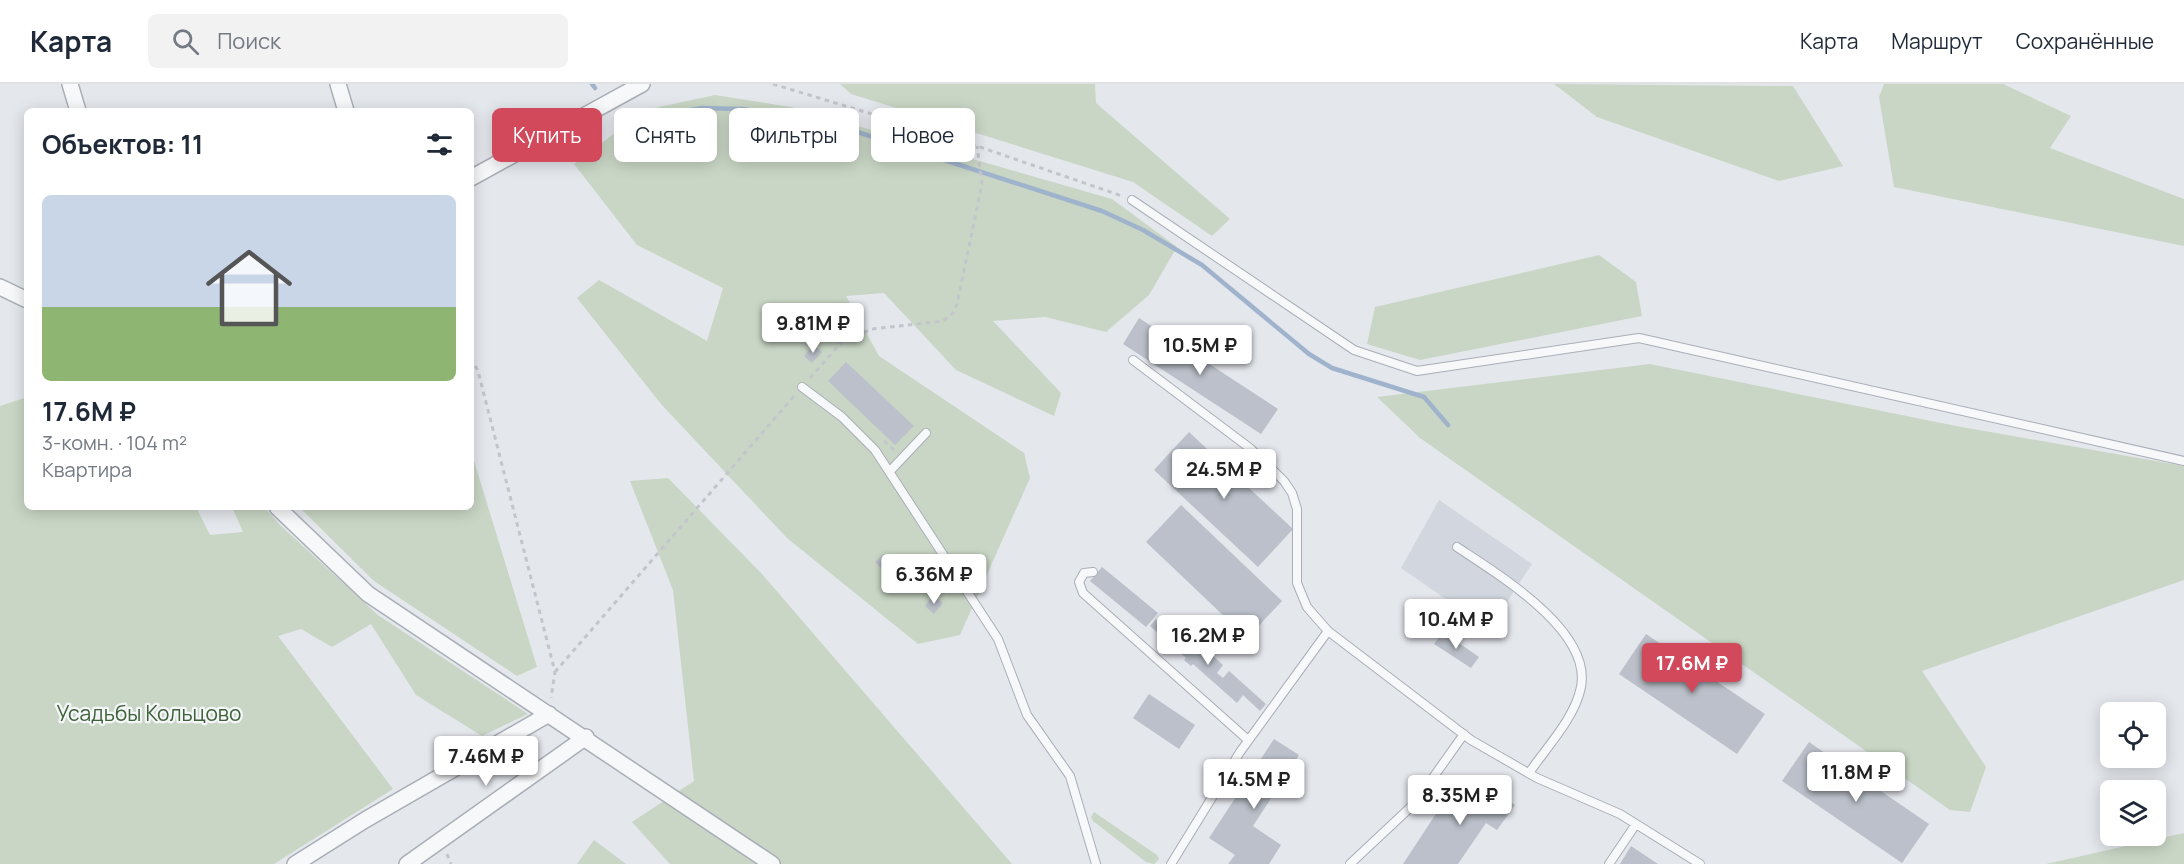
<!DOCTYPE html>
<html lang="ru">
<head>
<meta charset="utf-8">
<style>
  body { margin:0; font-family:Manrope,sans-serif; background:#f2f2f3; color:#1f2937; height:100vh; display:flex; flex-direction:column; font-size:22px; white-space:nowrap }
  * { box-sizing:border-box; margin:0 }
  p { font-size:20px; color:#747a83 }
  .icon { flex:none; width:33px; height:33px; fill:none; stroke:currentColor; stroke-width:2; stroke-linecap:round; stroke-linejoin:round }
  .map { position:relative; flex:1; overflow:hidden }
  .sheet { position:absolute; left:24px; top:24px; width:450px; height:402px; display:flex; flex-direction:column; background:#fff; border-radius:9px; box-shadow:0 3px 15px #0003 }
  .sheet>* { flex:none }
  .hud { position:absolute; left:492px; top:24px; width:570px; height:54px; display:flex; gap:12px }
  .fabs { position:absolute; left:2100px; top:618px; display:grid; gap:12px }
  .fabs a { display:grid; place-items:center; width:66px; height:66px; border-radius:9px; background:#fff; box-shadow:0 3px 15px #0003; font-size:30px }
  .price { position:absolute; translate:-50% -51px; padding:0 14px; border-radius:6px; background:#fff; color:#222; font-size:20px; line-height:39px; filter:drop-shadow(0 2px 3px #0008) }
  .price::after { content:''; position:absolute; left:50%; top:36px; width:18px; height:14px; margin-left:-9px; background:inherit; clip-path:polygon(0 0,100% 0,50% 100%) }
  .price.on { background:#d1495b; color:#fff }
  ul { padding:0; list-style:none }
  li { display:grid; align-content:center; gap:12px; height:318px; padding:0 18px }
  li+li { border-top:2px solid #e0e1e3 }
  li span { display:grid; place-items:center; height:186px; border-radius:9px; color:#555 }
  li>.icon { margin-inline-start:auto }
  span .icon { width:108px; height:108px; fill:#fffc; stroke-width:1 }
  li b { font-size:26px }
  h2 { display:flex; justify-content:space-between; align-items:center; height:72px; padding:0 18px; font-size:26px }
  .chip { padding:0 21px; border-radius:9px; background:#fff; box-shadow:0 3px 15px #0003; font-size:21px; line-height:54px }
  .chip.on { background:#d1495b; color:#fff }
  header { display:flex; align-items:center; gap:36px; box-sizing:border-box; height:84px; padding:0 30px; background:#fff; border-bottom:2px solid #e0e1e3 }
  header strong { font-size:28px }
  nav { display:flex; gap:33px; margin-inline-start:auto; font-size:21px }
  .search { width:420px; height:54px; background:#f2f2f3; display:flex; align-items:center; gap:15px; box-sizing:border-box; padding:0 21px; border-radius:9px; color:#747a83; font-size:22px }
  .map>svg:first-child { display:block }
</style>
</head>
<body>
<header>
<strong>Карта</strong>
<div class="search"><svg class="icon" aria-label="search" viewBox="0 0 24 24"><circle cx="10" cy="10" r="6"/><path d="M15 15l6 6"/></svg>Поиск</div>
<nav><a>Карта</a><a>Маршрут</a><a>Сохранённые</a></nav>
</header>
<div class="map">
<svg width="2184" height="780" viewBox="0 0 2184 780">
  <rect width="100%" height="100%" fill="#e4e7ec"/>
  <path fill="#d2d6de" d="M1439 416 1532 480 1489 545 1401 484Z"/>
  <path fill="#c9d6c5" d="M840 0H1095L1096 19 1230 135 1212 152 1133 98 851 10Z
    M1554 0 1793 2 1843 82 1779 97 1597 33Z
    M1884 0H2003L2071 32 2050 64 2184 115V162L1894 103 1879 13Z
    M715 11 791 23 1112 115 1177 163 1149 211 1106 248 1045 233 993 237 1061 309 1054 332 956 286 884 209 846 212 879 272 1024 369 1030 394 960 551 918 560 787 454 661 320 577 214 599 196 707 257 723 204 637 161 574 80 645 26Z
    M1599 171 1636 198 1642 232 1420 276 1367 260 1375 223Z
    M1650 280 1956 342 2184 382V496L1922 587 1986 683 1970 728 1950 726 1420 354 1377 313Z
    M27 313V423H196L210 451 243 448 232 423H264L280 441 378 531 528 630 482 652 416 611 371 540 332 563 301 545 278 552 393 705 274 780H0V322Z
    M471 367 537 583 517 592 374 497 299 423H471Z
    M668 394 762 490 1012 780H670L632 738 694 697 673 506 630 397Z
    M1094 728 1157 771 1159 775 1154 780 1146 778 1093 737 1091 733Z
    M2184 749V780H2046Z
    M594 756 626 780H577Z"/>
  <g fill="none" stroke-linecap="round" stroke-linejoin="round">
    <path stroke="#9fb4cc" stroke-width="4.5" d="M592 0 595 4
      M630 30 645 34 702 24 743 25 842 43 1102 127 1143 146 1202 181 1309 270 1332 284 1424 313 1448 341"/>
  </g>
  <path fill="#bbc0ca" d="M1139 234 1278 325 1261 350 1123 260Z
    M814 261 822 268 812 279 804 272Z
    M846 278 914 342 895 361 828 297Z
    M1189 348 1293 445 1258 483 1154 386Z
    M1181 421 1282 517 1247 554 1146 458Z
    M884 470 893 481 885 488 875 478Z
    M1102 483 1158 529 1146 543 1090 497Z
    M934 511 943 519 934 530 925 522Z
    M1156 535 1179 556 1186 548 1223 581 1217 589 1223 594 1229 587 1266 620 1260 627 1243 611 1237 619 1193 580 1191 582 1184 576 1186 574 1150 542Z
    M1443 548 1479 573 1471 584 1434 560Z
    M1646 550 1765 630 1737 670 1619 590Z
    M1149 610 1195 641 1179 665 1133 634Z
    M1274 655 1299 671 1253 742 1281 761 1269 780H1228L1235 771 1209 754Z
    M1809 658 1929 740 1902 779 1782 697Z
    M1477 695 1515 721 1497 746 1486 739 1458 780H1403L1447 713 1460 722Z
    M1631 762 1658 780H1620Z"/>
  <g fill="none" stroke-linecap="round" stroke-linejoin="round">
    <g stroke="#a9aeb7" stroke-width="10">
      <path id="service" d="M1132 116 1354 266 1417 287 1639 254 2184 377
        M1133 276 1251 365 1284 397 1292 409 1297 425V499L1307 523 1328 547 1240 668 1171 780
        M802 303 842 333 875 366 998 555 1027 631 1070 692 1096 780
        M891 386 926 349
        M1457 463C1497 490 1592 546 1581 603 1575 634 1546 664 1529 689
        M1093 488 1084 489 1079 498 1083 509 1248 656
        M1328 547 1471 656 1537 694 1620 730 1700 780
        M1350 780 1415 719 1464 650
        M1609 780 1636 740"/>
    </g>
    <g stroke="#a9aeb7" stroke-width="18">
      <path id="minor" d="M70 0 78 27
        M338 0 346 27
        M471 94 642 0
        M0 203 27 216
        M277 423 368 510 772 780
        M295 780 365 736 549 630
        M407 780 586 653"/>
    </g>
    <path stroke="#c2c5cb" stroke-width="3" stroke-dasharray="4.5 4.5" stroke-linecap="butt" d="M773 0 977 62 1122 112
      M471 274 478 287 555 588 551 614
      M810 294 842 258 872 245 943 237 953 229 957 220 982 100 977 62
      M884 357 894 366
      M555 588 795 311
      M447 770 451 780"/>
    <use href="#service" stroke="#f7f8fa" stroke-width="8"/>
    <use href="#minor" stroke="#f7f8fa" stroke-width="15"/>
  </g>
  <g text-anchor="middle" stroke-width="4.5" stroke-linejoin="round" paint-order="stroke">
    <g font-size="21" fill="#3f6138" stroke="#f4f6f9">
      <text x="149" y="637">Усадьбы Кольцово</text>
    </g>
  </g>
</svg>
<div class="fabs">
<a><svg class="icon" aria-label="locate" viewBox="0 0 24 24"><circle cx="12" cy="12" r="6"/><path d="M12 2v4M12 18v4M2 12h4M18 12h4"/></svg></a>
<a><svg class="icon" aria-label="layers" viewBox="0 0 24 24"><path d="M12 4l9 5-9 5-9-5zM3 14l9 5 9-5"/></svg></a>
</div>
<b class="price" style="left:813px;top:270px">9.81M ₽</b>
<b class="price" style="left:1200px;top:292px">10.5M ₽</b>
<b class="price" style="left:1224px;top:416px">24.5M ₽</b>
<b class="price" style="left:934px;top:521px">6.36M ₽</b>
<b class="price" style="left:1456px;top:566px">10.4M ₽</b>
<b class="price" style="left:1208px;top:582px">16.2M ₽</b>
<b class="price on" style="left:1692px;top:610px">17.6M ₽</b>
<b class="price" style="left:486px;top:703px">7.46M ₽</b>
<b class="price" style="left:1856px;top:719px">11.8M ₽</b>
<b class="price" style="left:1254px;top:726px">14.5M ₽</b>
<b class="price" style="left:1460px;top:742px">8.35M ₽</b>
<div class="hud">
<a class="chip on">Купить</a>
<a class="chip">Снять</a>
<a class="chip">Фильтры</a>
<a class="chip">Новое</a>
</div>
<section class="sheet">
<h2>Объектов: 11<svg class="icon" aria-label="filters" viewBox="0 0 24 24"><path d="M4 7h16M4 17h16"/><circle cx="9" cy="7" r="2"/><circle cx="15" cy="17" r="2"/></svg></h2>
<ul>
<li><span style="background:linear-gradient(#c9d6e8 60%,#8fb573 0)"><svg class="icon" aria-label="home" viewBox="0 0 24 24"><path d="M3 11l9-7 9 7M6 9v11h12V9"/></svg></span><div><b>17.6M ₽</b><p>3-комн. · 104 m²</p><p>Квартира</p></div></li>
</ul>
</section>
</div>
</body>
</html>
